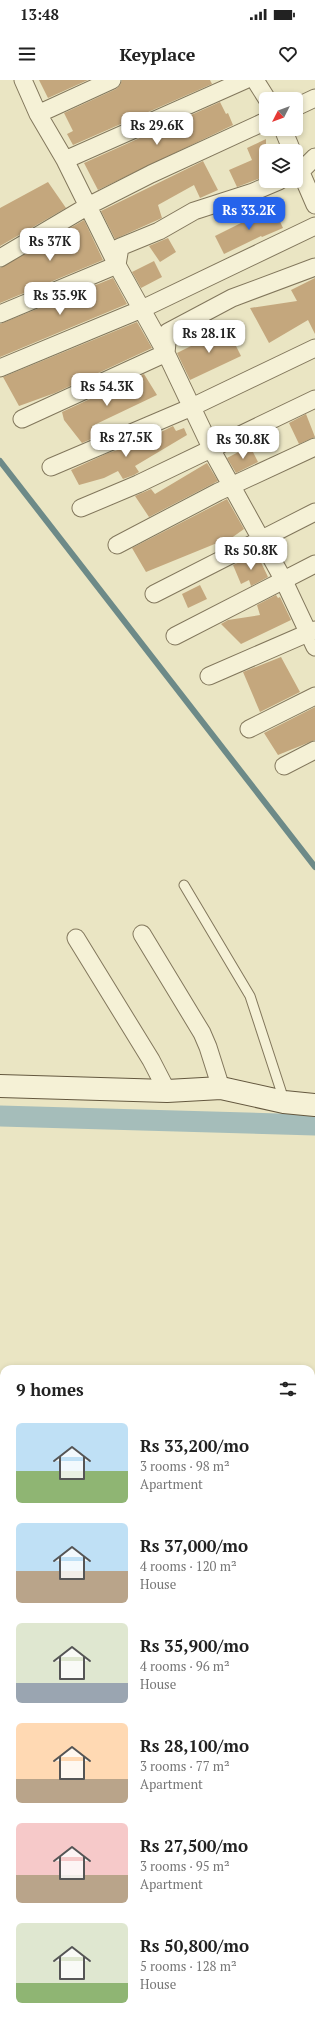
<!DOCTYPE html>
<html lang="en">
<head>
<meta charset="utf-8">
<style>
  body { margin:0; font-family:"PT Serif",serif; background:#f2f2f2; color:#222; height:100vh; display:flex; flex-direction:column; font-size:15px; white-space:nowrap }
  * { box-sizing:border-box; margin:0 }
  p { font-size:13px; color:#767676 }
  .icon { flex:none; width:22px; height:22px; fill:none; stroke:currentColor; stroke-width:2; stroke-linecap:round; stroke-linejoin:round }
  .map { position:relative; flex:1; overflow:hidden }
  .drawer { position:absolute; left:0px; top:1285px; width:315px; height:656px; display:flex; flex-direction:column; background:#fff; border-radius:12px 12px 0 0; box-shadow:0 2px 6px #0003 }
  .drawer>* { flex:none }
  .needle { width:26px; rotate:228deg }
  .fabs { position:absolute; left:259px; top:12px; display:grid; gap:8px }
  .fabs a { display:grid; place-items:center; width:44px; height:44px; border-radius:6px; background:#fff; box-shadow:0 2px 6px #0003; font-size:20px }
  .price { position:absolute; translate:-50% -34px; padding:0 9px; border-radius:8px; background:#fff; color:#222; font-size:13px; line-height:26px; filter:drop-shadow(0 1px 2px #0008) }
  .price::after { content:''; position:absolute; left:50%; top:24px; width:12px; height:9px; margin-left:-6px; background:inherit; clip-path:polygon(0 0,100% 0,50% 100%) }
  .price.on { background:#2563eb; color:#fff }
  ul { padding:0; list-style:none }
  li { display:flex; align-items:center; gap:12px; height:100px; padding:0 16px }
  li span { display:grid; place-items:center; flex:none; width:112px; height:80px; border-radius:6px; color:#555 }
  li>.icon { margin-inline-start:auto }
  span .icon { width:48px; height:48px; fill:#fffc; stroke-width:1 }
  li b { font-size:17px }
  h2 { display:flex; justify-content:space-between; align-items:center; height:48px; padding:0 16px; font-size:17px }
  .status { display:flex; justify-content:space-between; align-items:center; height:28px; padding:0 20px; background:#fff; direction:ltr }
  .status svg { height:11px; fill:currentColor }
  header { display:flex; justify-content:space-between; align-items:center; height:52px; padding:0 16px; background:#fff; font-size:18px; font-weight:700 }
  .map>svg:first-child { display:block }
</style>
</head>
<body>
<div class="status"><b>13:48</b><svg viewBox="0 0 49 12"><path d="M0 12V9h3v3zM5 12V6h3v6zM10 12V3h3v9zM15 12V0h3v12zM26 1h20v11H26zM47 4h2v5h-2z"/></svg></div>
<header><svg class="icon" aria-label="menu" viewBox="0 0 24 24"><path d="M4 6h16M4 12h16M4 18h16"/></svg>Keyplace<svg class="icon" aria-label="heart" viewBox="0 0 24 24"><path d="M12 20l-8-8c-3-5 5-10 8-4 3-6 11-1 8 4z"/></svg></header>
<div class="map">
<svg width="315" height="1941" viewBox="0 0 315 1941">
  <rect width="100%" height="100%" fill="#eae5c3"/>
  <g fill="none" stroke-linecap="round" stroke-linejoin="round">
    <path stroke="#6d8a88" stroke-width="6" d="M0 381 315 787"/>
    <path stroke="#a5bdba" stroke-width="21" d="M0 1036 315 1045"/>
  </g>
  <path fill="#c4a77d" d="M39 0H88L48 18Z
    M122 0H210L212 4 73 65 67 54 73 51 64 33 116 9 120 5Z
    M220 22 226 34 228 33 233 45 98 110 84 83Z
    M266 59V96L237 107 229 90 252 80 247 68Z
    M203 81 218 110 200 118 194 105 158 125 162 138 115 159 101 131Z
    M48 102 66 128 0 166V128Z
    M273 127 283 148 262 157 261 156 224 174 215 156Z
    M84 140 103 180 0 223V188Z
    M168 158 176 172 160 182 149 166Z
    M154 181 162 197 141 208 132 192Z
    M113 198 127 224 0 277V244Z
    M315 198V254L308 240 269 263 250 228 297 221 291 210Z
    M137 242 152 268 55 313 19 326 3 297Z
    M227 248 241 276 190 300 177 273Z
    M144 294 157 315 92 346 98 356 82 363 64 340 62 332Z
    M306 334 315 357 299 364 289 343Z
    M173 346 176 351 184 348 187 355 135 386 139 392 134 395 123 399 118 391 104 398 79 405 71 390 108 373 156 358 155 355Z
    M250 366 258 382 236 393 227 378Z
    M207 383 218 401 149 437 135 416 151 409 155 414Z
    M227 419 244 449 223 464 222 461 146 492 132 468Z
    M257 474 268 497 251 506 249 500 241 504 233 485Z
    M200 505 207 519 188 528 182 514Z
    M276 515 278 518 280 517 291 540 241 564 221 544 228 540 260 535 257 525Z
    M281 577 300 612 260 632 243 592Z
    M315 627V660L278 675 264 653Z"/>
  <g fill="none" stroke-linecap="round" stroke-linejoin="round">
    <g stroke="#82775c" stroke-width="11">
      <path id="service" d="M184 805 250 916 284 1020
        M311 1437 315 1441"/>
    </g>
    <g stroke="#82775c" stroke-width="19">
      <path id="minor" d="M23 0 38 34 65 80 117 185 166 273 215 376 283 499 315 567
        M255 0 267 19
        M296 27 315 18
        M38 34 112 0
        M283 49 292 71
        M65 80 245 0
        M296 81 315 125
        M296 94 300 92 315 77
        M0 178 88 126 151 94 266 41
        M0 234 117 185 120 167 159 151 194 131 253 112 279 101
        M0 288 142 229 315 146
        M22 339 166 273 168 252 232 218 315 187
        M51 387 192 327 315 268
        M81 428 138 404 315 319
        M117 465 218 412 315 367
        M154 514 315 432
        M175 556 315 484
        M209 596 315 550
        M249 649 315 616
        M284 686 315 670
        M142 854 202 953 208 967 221 1008
        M76 858 151 980 167 1011
        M311 1662 315 1660
        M0 1821 4 1819"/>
    </g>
    <g stroke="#64583f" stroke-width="24">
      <path id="secondary" d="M0 1006 167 1011 221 1008 284 1022 315 1025"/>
    </g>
    <use href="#service" stroke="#f5f1d6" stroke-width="9"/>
    <use href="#minor" stroke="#f5f1d6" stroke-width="17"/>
    <use href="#secondary" stroke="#f5f1d6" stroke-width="22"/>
  </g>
</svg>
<div class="fabs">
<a><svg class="needle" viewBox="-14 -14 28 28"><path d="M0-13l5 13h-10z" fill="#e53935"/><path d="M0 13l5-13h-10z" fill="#767676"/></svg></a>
<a><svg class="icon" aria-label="layers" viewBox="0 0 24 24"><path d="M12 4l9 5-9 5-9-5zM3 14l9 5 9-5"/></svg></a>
</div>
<b class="price" style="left:157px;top:66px">Rs 29.6K</b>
<b class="price on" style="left:249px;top:151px">Rs 33.2K</b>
<b class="price" style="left:50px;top:182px">Rs 37K</b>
<b class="price" style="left:60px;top:236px">Rs 35.9K</b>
<b class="price" style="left:209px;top:274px">Rs 28.1K</b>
<b class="price" style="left:107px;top:327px">Rs 54.3K</b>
<b class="price" style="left:126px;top:378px">Rs 27.5K</b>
<b class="price" style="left:243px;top:380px">Rs 30.8K</b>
<b class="price" style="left:251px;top:491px">Rs 50.8K</b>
<section class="drawer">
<h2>9 homes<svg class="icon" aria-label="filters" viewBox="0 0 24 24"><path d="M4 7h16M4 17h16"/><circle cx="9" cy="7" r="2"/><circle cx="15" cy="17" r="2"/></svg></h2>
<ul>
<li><span style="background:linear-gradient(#bfe0f5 60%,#8fb573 0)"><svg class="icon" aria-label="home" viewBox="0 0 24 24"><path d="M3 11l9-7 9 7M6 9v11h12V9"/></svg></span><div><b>Rs 33,200/mo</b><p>3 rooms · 98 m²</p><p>Apartment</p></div></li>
<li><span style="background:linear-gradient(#bfe0f5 60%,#b9a48a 0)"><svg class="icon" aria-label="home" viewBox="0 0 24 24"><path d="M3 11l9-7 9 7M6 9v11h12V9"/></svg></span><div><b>Rs 37,000/mo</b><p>4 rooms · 120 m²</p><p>House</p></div></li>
<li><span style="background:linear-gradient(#dfe7d0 75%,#9aa5b1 0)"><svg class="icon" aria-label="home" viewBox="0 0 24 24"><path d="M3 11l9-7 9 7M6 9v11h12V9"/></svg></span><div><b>Rs 35,900/mo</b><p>4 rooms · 96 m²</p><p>House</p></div></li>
<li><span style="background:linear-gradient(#ffd9b3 70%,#b9a48a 0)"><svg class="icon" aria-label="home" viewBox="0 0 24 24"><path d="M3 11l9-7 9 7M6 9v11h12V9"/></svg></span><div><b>Rs 28,100/mo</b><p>3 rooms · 77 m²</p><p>Apartment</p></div></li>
<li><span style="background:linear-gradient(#f6c9c9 65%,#b9a48a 0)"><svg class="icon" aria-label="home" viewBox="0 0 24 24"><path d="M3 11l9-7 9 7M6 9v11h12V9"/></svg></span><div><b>Rs 27,500/mo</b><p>3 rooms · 95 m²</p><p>Apartment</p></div></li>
<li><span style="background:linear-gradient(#dfe7d0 75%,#8fb573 0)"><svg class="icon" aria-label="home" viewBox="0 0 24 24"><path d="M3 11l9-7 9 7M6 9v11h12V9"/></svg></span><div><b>Rs 50,800/mo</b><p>5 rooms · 128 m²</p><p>House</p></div></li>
</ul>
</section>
</div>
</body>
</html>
